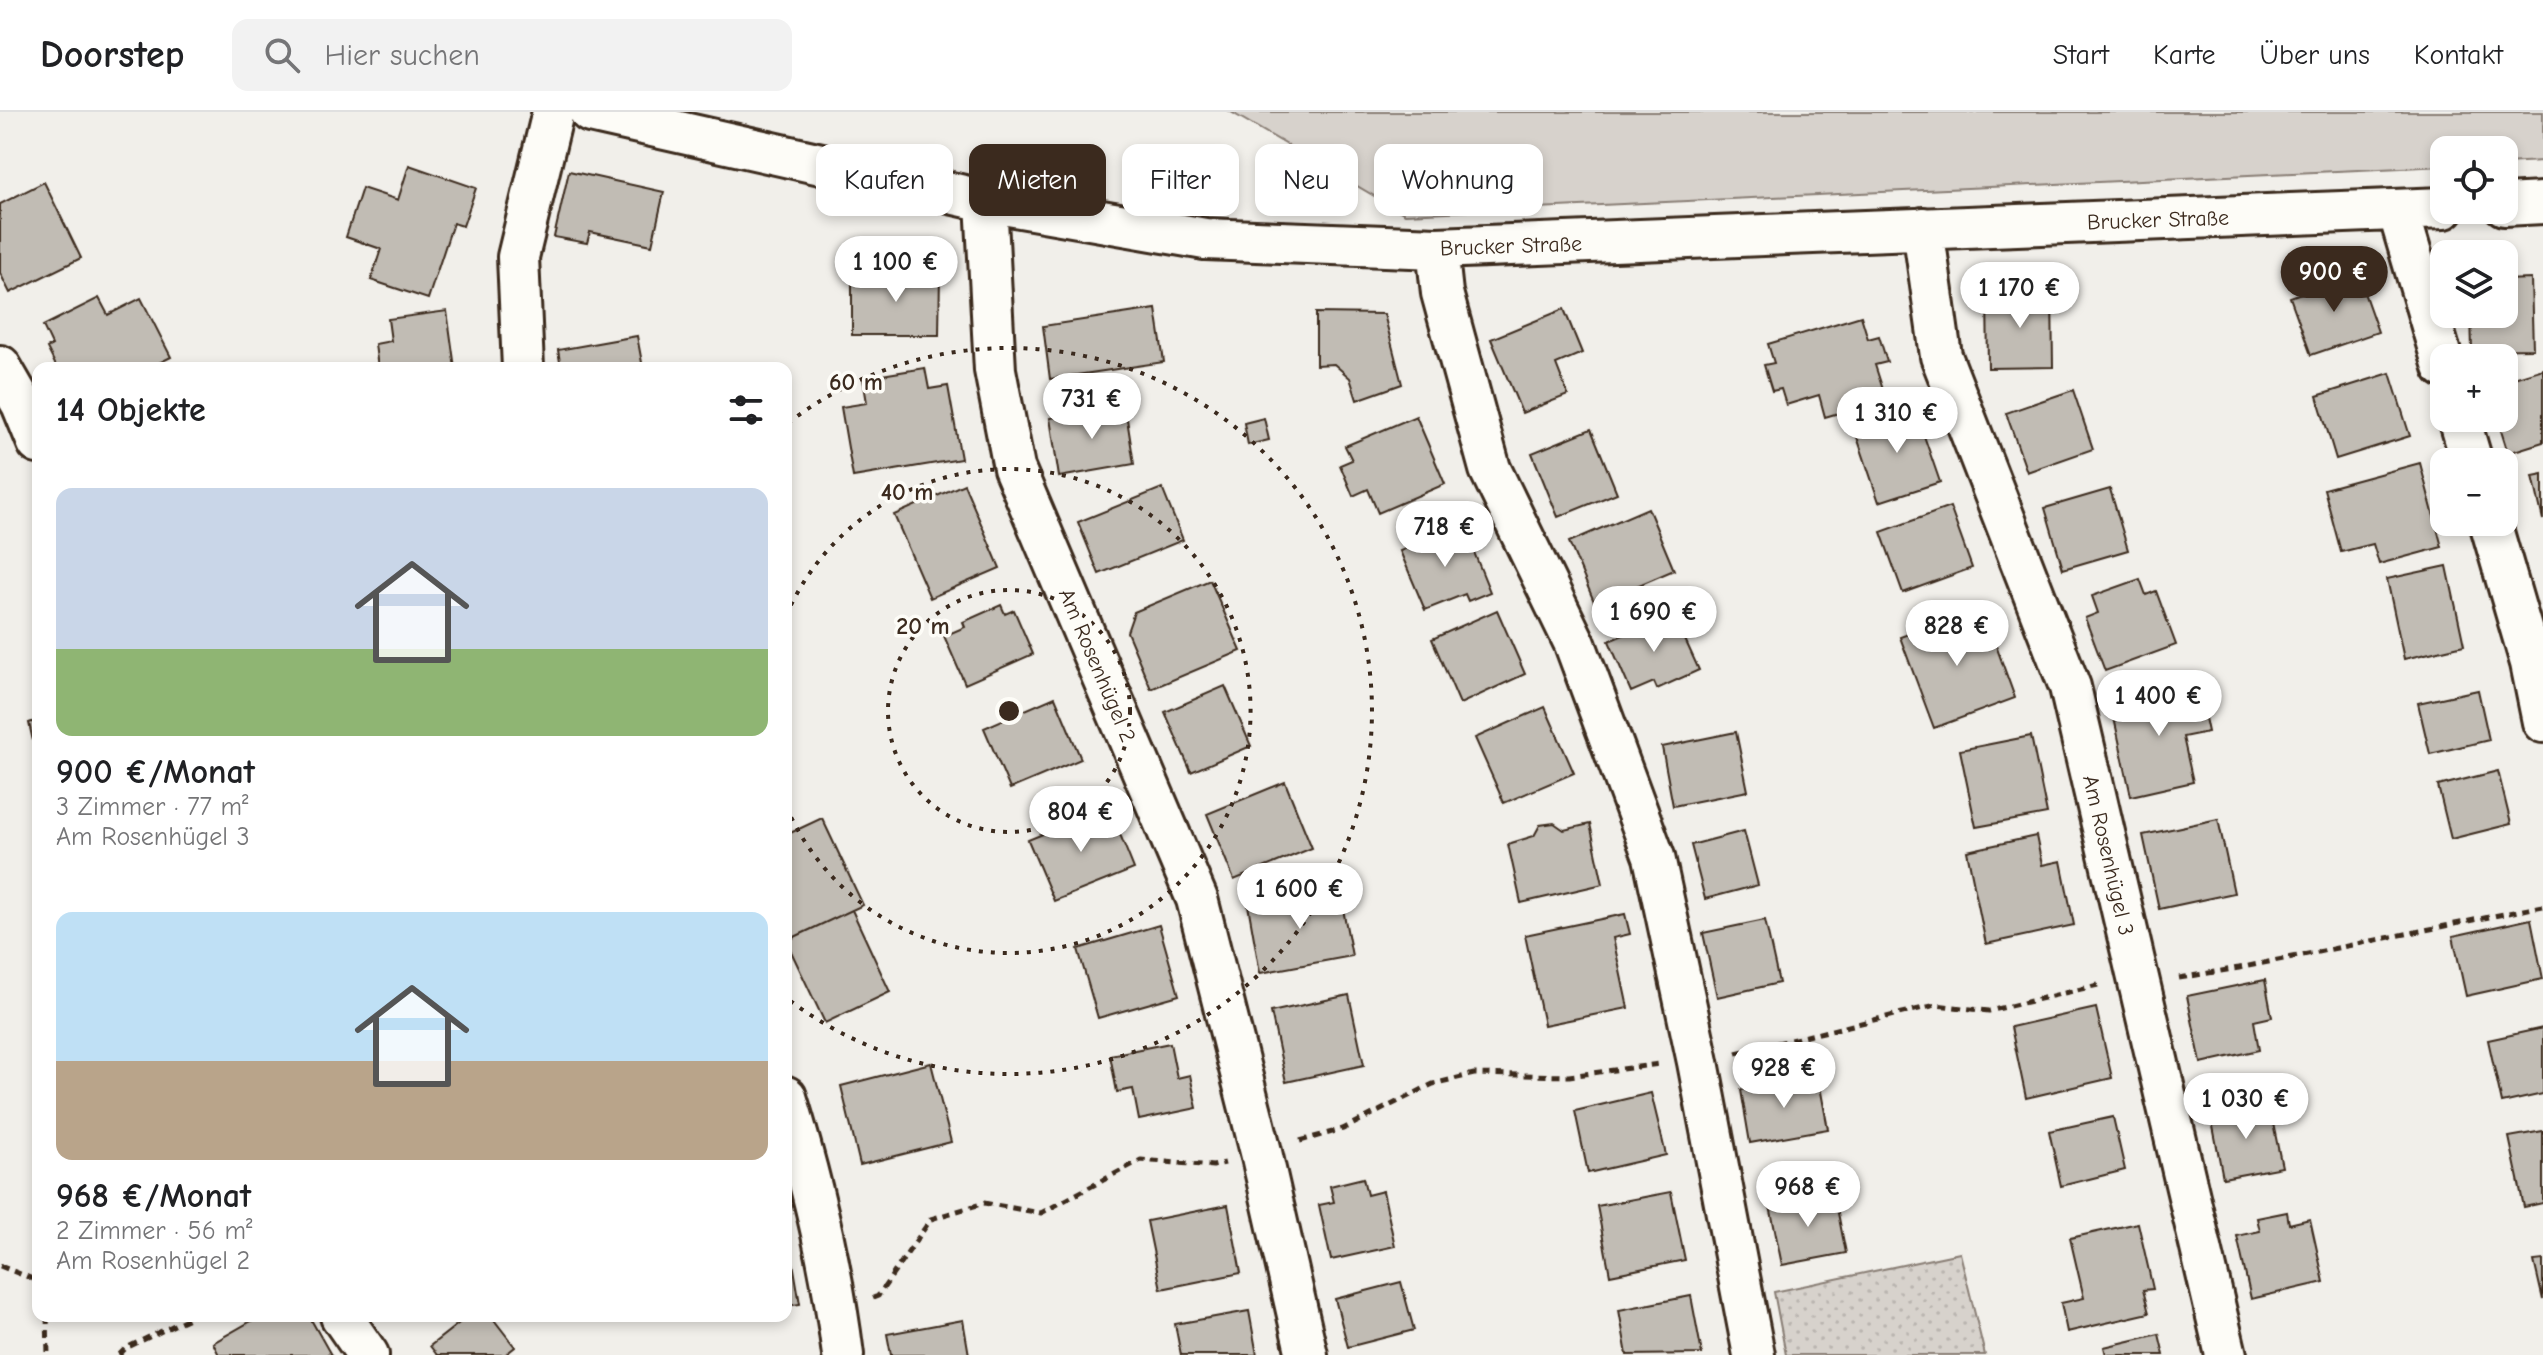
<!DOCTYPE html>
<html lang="de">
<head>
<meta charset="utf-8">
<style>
  body { margin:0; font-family:"Comic Neue",sans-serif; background:#f2f2f2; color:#202124; height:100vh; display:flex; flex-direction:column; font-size:30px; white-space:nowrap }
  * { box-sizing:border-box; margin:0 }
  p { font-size:26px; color:#757577 }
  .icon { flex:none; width:44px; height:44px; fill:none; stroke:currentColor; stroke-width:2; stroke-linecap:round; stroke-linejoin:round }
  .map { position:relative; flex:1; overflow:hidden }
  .drawer { position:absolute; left:32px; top:250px; width:760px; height:960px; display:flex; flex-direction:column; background:#fff; border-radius:16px; box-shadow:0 4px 12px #0003 }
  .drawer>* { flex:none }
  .banner { position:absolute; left:816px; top:32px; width:760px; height:72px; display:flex; gap:16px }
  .fabs { position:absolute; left:2430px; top:24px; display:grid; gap:16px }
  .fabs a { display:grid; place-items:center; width:88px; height:88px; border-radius:16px; background:#fff; box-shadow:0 4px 12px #0003; font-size:40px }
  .price { position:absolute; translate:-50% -68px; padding:0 18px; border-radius:28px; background:#fff; color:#222; font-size:26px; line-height:52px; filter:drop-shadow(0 2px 4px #0008) }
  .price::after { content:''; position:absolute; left:50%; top:48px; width:24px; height:18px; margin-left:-12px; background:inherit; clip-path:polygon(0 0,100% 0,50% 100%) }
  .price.selected { background:#3b2a1e; color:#fff }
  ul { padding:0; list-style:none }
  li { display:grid; align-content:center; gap:16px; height:424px; padding:0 24px }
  li span { display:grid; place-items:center; height:248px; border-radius:16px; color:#555 }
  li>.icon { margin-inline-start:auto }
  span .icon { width:144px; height:144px; fill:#fffc; stroke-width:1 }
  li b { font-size:34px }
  h2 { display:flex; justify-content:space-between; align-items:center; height:96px; padding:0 24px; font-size:34px }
  .tag { padding:0 28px; border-radius:16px; background:#fff; box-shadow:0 4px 12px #0003; font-size:28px; line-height:72px }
  .tag.selected { background:#3b2a1e; color:#fff }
  header { display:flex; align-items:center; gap:48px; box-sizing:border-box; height:112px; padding:0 40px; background:#fff; border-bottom:2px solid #e0e0e0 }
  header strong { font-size:38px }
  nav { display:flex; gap:44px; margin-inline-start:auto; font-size:28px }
  .search { width:560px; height:72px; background:#f2f2f2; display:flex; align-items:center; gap:20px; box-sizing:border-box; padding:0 28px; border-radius:16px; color:#757577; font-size:30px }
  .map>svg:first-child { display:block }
</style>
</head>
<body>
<header>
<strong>Doorstep</strong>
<div class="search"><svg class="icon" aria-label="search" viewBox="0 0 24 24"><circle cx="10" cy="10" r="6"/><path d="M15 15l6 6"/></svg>Hier suchen</div>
<nav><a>Start</a><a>Karte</a><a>Über uns</a><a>Kontakt</a></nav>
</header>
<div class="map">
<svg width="2543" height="1243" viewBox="0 0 2543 1243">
  <defs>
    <pattern id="park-dots" width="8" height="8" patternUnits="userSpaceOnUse" patternTransform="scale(2)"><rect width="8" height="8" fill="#d7d2cc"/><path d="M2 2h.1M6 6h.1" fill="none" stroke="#b9b4af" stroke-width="1.8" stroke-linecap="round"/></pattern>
  </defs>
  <rect width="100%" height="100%" fill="#f1efea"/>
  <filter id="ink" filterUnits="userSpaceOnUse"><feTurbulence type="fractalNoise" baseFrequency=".0125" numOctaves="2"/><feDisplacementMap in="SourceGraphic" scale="16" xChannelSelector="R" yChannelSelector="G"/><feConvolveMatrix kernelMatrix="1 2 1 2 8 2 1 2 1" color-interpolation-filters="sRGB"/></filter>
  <g filter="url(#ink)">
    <path fill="#d7d2cc" stroke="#897e75" stroke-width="2" d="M1231 0H2543V49L2504 51V38H2444V54L1405 102Z"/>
    <path fill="url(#park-dots)" stroke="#897e75" stroke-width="2" d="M1960 1141 1985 1243H1786L1774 1180Z"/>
    <path fill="#c1bcb4" stroke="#3b2a1e" stroke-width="2" d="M409 53 476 76 463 114 453 111 428 187 371 168 381 137 346 125 362 76 398 88Z
      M569 59 664 80 652 133 590 120 587 131 554 125Z
      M44 70 81 146 10 181 0 161V92Z
      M940 160 939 223H852V161Z
      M2357 161 2378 220 2311 243 2290 185Z
      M2531 167 2533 237 2472 238 2471 202H2504V168Z
      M2052 180 2053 255 1988 256 1987 181Z
      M99 186 108 203 141 186 171 245 149 256H57L47 236 52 233 43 214Z
      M1156 197 1164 250 1050 267 1043 214Z
      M1564 197 1582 241 1556 252 1568 283 1522 301 1491 227Z
      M447 199 455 256H378L375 232 391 229 388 207Z
      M1316 201 1384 202 1402 272 1357 288 1350 266 1334 252 1316 253Z
      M1861 204 1868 227 1879 224 1887 250 1875 253 1886 287 1825 305 1819 283 1786 293 1781 277 1772 279 1764 253 1774 251 1768 232Z
      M637 224 643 256H561L558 238Z
      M925 256 929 277 948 274 961 347 853 365 841 295 867 291 863 266Z
      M2543 257V330L2508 341 2497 306H2504V269Z
      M2390 261 2410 324 2336 347 2317 284Z
      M2073 278 2093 337 2027 360 2006 301Z
      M1125 294 1134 352 1059 365 1050 306Z
      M1914 295 1940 370 1879 390 1854 316Z
      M1416 304 1445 372 1378 401 1368 377 1353 384 1340 353 1352 348 1345 334Z
      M1264 306 1269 328 1248 333 1244 311Z
      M1591 317 1617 381 1558 405 1532 341Z
      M2420 351 2442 435 2379 452 2373 432 2341 440 2324 377Z
      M2543 362V408L2533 364Z
      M964 372 1000 456 930 486 894 403Z
      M1162 376 1183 428 1099 462 1078 410Z
      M2110 377 2128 438 2063 457 2045 396Z
      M1950 395 1972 456 1903 481 1881 420Z
      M1648 396 1674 458 1595 492 1569 430Z
      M1463 413 1490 480 1468 489 1465 482 1425 498 1400 439Z
      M2447 454 2464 533 2404 547 2387 467Z
      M2140 467 2146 483 2156 479 2176 533 2105 559 2085 506 2098 501 2092 484Z
      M1210 468 1241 539 1151 577 1127 520 1134 500Z
      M1001 493 1005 502 1014 498 1033 542 965 572 944 524 965 515 963 510Z
      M1497 498 1525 562 1460 592 1432 527Z
      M1972 499 1976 510 1986 506 2015 586 1934 616 1900 525Z
      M1673 501 1699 558 1657 577 1654 570 1631 580 1609 529Z
      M2198 573 2208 620 2183 625 2193 670 2131 684 2111 592Z
      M1225 574 1251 634 1191 660 1165 600Z
      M2478 578 2489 628 2430 642 2418 591Z
      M1055 585 1081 647 1010 677 984 616Z
      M1545 595 1574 661 1504 691 1475 626Z
      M38 608V652L29 611Z
      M1736 620 1748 679 1673 694 1662 635Z
      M2031 624 2047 702 1976 715 1960 638Z
      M2498 659 2511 712 2451 727 2438 674Z
      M1285 670 1312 736 1234 768 1207 702Z
      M1109 695 1134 757 1054 789 1028 728Z
      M822 706 863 793 786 829V723Z
      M2218 707 2234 781 2159 797 2143 723Z
      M1554 711 1564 718 1590 712 1603 772 1521 791 1508 732 1534 724 1540 713Z
      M1744 719 1758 773 1705 787 1691 733Z
      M2036 724 2042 753 2061 749 2074 813 1986 832 1967 739Z
      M1339 776 1352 844 1260 861 1248 793Z
      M852 798 890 880 825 911 786 829Z
      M1625 802 1630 822 1613 826 1628 896 1544 913 1525 823Z
      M2531 807 2543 867 2466 884 2453 824Z
      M1765 808 1779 871 1717 885 1703 821Z
      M1159 813 1179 883 1098 906 1078 837Z
      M2265 868 2272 905 2254 909 2259 938 2201 951 2187 884Z
      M1349 883 1364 953 1286 970 1271 900Z
      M2096 896 2112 966 2026 986 2011 915Z
      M2543 916V982L2502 991 2488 928Z
      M1170 931 1177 966 1190 963 1197 996 1139 1008 1133 977 1117 980 1110 943Z
      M931 951 951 1030 860 1053 841 974Z
      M1818 964 1828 1017 1750 1031 1741 978Z
      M1651 981 1666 1043 1588 1061 1575 999Z
      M2269 992 2282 1055 2223 1066 2211 1004Z
      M2113 1005 2125 1058 2061 1074 2049 1019Z
      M2543 1019V1091L2524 1095 2509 1025Z
      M1363 1066 1367 1083 1383 1079 1395 1134 1331 1148 1319 1093 1334 1090 1330 1074Z
      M1671 1080 1685 1148 1610 1163 1597 1094Z
      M1834 1081 1846 1141 1782 1153 1770 1094Z
      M1228 1093 1241 1161 1161 1177 1147 1109Z
      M2287 1100 2289 1112 2310 1107 2324 1170 2251 1187 2237 1124 2260 1119 2257 1106Z
      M2138 1111 2153 1177 2143 1178 2149 1201 2067 1220 2061 1191 2084 1186 2070 1126Z
      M789 1127 800 1192 786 1194V1128Z
      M2543 1148V1188L2534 1149Z
      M1401 1170 1414 1218 1348 1235 1335 1187Z
      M1691 1184 1702 1242 1627 1243 1619 1198Z
      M1249 1199 1257 1243H1181L1175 1212Z
      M260 1204H309L331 1243H219L213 1231Z
      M468 1204H491L515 1235 505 1243H437L430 1234Z
      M963 1208 969 1243H891L887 1222Z
      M2159 1222 2164 1243H2106L2104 1235Z"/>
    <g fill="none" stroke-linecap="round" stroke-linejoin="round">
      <g stroke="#3b2a1e" stroke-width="46">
        <path id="street" d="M590 0 986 89 1205 127 1437 136 2444 96
          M986 89 995 258 1014 356 1197 787 1261 1040 1307 1243
          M2504 93 2543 91
          M2398 98 2444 255
          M1923 116 1941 244 2070 575 2226 1243
          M1437 136 1442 181 1490 357 1575 532 1654 745 1698 950 1754 1243
          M0 254 22 292 38 331
          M523 256 518 145 553 0
          M2459 306 2472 350
          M2490 410 2531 551 2543 610
          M786 985C812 1070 832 1155 843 1243
          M341 1204 368 1243"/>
      </g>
      <path stroke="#3b2a1e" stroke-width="5" stroke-dasharray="8 6" stroke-linecap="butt" d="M2179 866 2239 856 2543 794
        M1736 941 1936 893 1989 899 2098 873
        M1300 1029 1343 1017 1433 972 1474 962 1569 964 1660 952
        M0 1154 38 1169
        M873 1186 878 1184 931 1107 984 1091 1041 1101 1141 1048 1213 1054 1225 1051
        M47 1204 48 1243
        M119 1243 126 1236 193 1204"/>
      <use href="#street" stroke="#fdfcf7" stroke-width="40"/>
    </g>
  </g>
  <g fill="none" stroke="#3b2a1e" stroke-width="4" stroke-dasharray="4 8">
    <circle cx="1009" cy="599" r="121"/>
    <path d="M786 504A242 242 0 1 1 786 694"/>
    <path d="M788 311A363 363 0 1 1 788 887"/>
  </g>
  <g text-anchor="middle" stroke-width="7" stroke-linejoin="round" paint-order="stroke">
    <g font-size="22" fill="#3b2a1e" stroke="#fdfcf7">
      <text transform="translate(2158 107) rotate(-2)" y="8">Brucker Straße</text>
      <text transform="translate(1511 133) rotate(-2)" y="8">Brucker Straße</text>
      <text transform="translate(1098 553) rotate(67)" y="8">Am Rosenhügel 2</text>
      <text transform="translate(2109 743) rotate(77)" y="8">Am Rosenhügel 3</text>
    </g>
  </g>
  <circle cx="1009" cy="599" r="12" fill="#3b2a1e" stroke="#fdfcf7" stroke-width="4"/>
  <g font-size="24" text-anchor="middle" font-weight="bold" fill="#3b2a1e" stroke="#fdfcf7" stroke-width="7" stroke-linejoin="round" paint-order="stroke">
    <text x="856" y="278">60 m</text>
    <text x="907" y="388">40 m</text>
    <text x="923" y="522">20 m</text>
  </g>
</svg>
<div class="fabs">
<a><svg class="icon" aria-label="locate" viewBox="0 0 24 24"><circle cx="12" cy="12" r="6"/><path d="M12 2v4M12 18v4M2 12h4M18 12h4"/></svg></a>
<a><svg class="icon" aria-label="layers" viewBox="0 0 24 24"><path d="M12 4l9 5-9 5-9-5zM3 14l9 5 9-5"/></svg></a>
<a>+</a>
<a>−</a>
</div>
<b class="price" style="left:896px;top:192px">1 100 €</b>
<b class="price selected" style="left:2334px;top:202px">900 €</b>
<b class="price" style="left:2020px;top:218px">1 170 €</b>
<b class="price" style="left:1092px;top:329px">731 €</b>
<b class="price" style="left:1897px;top:343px">1 310 €</b>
<b class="price" style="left:1445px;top:457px">718 €</b>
<b class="price" style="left:1654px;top:542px">1 690 €</b>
<b class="price" style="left:1957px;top:556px">828 €</b>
<b class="price" style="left:2159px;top:626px">1 400 €</b>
<b class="price" style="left:1081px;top:742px">804 €</b>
<b class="price" style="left:1300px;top:819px">1 600 €</b>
<b class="price" style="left:1784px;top:998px">928 €</b>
<b class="price" style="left:2246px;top:1029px">1 030 €</b>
<b class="price" style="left:1808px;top:1117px">968 €</b>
<div class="banner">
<a class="tag">Kaufen</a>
<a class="tag selected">Mieten</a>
<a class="tag">Filter</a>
<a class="tag">Neu</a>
<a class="tag">Wohnung</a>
</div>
<section class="drawer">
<h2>14 Objekte<svg class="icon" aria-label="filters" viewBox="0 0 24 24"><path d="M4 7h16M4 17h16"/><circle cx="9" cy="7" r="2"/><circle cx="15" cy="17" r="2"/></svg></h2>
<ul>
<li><span style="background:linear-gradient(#c9d6e8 65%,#8fb573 0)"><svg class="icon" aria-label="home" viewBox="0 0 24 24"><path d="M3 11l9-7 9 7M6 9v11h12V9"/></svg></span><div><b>900 €/Monat</b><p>3 Zimmer · 77 m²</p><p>Am Rosenhügel 3</p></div></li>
<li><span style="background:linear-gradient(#bfe0f5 60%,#b9a48a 0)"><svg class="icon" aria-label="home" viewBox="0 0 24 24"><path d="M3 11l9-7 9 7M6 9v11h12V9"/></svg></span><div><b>968 €/Monat</b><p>2 Zimmer · 56 m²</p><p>Am Rosenhügel 2</p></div></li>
</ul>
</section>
</div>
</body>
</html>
